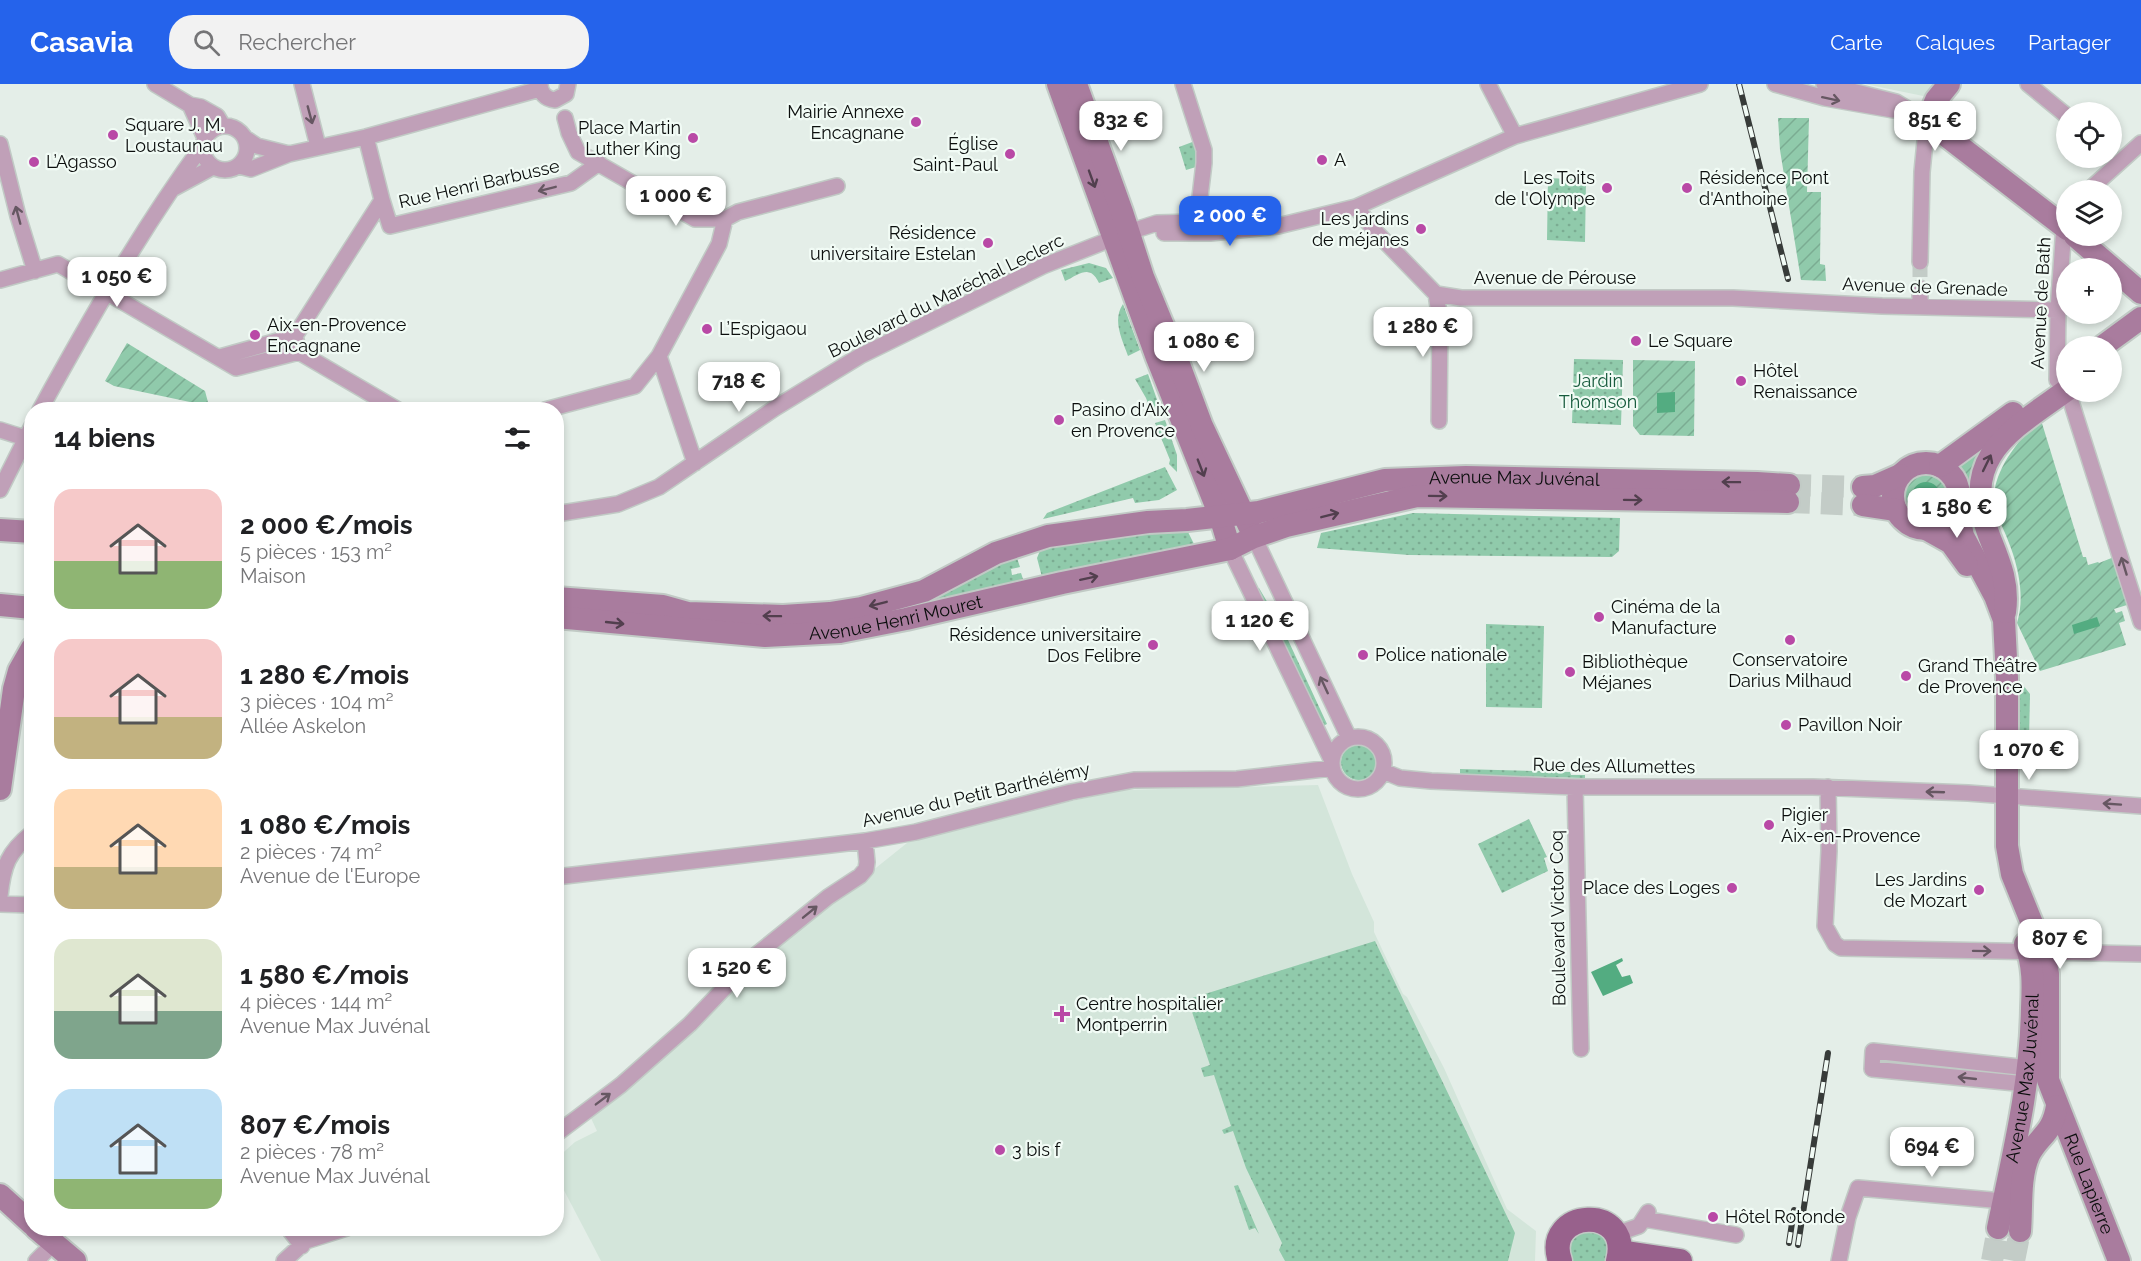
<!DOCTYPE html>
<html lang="fr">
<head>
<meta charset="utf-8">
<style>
  body { margin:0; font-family:Raleway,sans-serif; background:#f2f2f2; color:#202124; height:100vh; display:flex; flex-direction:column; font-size:22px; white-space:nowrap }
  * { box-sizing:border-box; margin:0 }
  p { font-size:20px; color:#757577 }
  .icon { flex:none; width:33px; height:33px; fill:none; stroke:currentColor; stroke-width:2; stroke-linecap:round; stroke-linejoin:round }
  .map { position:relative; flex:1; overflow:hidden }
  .panel { position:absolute; left:24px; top:318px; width:540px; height:834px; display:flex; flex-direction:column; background:#fff; border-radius:24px; box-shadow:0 3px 9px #0003 }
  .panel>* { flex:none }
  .controls { position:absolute; left:2056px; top:18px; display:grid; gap:12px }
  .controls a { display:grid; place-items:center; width:66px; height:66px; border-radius:50%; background:#fff; box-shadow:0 3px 9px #0003; font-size:30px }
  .price { position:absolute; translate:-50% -51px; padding:0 14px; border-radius:12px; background:#fff; color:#222; font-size:20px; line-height:39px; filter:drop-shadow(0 2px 3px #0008) }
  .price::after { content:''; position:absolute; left:50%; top:36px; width:18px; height:14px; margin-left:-9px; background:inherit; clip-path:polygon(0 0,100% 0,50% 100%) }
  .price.active { background:#2563eb; color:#fff }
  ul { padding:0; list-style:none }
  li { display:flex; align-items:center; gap:18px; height:150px; padding:0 30px }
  li span { display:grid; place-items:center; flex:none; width:168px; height:120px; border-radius:18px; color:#555 }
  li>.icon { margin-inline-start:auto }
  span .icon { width:72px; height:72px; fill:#fffc; stroke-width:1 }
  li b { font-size:26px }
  h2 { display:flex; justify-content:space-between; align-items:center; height:72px; padding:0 30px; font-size:26px }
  header { display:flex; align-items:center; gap:36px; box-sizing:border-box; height:84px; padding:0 30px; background:#2563eb; color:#fff }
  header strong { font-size:28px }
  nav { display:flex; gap:33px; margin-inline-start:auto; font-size:21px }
  .search { width:420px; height:54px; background:#f2f2f2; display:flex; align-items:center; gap:15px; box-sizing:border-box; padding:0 21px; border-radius:24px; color:#757577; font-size:22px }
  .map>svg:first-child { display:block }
</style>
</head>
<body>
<header>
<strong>Casavia</strong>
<div class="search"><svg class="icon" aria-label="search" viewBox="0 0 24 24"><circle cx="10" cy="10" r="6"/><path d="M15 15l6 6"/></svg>Rechercher</div>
<nav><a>Carte</a><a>Calques</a><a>Partager</a></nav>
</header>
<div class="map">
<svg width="2141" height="1177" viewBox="0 0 2141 1177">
  <defs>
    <pattern id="grass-dots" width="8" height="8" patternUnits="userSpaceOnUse" patternTransform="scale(1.5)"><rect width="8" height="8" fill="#90caab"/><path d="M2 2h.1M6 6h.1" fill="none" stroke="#7bac92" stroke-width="1.8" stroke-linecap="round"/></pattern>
    <pattern id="garden-furrows" width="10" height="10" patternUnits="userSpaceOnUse" patternTransform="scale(1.5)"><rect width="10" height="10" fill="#90caab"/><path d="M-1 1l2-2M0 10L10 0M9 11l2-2" fill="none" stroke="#7bac92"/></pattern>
  </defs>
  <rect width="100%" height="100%" fill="#e4eee8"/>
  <path fill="#d3e5da" d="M1865 0H1939L1928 13Z
    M1318 701 1352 790 1374 838V848L1403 910 1407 913 1444 984 1507 1125 1536 1147 1535 1177H601L557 1093 556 1075 575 1058 597 1047 590 1032 696 944 766 872 912 755 972 739 1122 706Z"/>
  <path fill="url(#grass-dots)" d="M1195 57 1196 83 1186 86 1179 63Z
    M1548 94 1586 96 1585 158 1547 156Z
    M1089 179 1106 184 1113 194 1099 199C1090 180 1080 190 1065 197L1061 186Z
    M1123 220 1140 266 1128 272C1122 255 1112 236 1123 220Z
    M1574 275 1623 276 1621 341 1572 339Z
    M1148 290 1161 327 1152 330 1146 314 1135 295Z
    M1165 336 1177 371V388L1169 380 1170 376 1155 339Z
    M1165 383 1177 406 1159 416 1135 419 1133 414 1043 435 1047 429Z
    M1413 429 1620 434 1619 467 1612 473 1409 471 1317 464 1321 449Z
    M1187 446 1196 464 1042 493 1037 474 1041 464 1058 457Z
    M1014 472 1017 474 1020 483 1011 485 1012 491 1021 489 1024 498 893 527 806 537Z
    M1259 504 1282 543 1327 640 1321 643 1255 505Z
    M1486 540 1544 542 1542 624 1486 623Z
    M2019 596 2030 610 2029 656H2019Z
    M1341 678a18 18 0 1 1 36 0a18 18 0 1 1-36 0Z
    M1460 685 1570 688 1571 691H1585V694L1460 691Z
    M1529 735 1547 773 1544 774 1548 787 1502 809 1478 760Z
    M1375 857 1515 1149 1508 1177H1285L1279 1166 1282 1159 1246 1084 1233 1047 1224 1050 1222 1046 1231 1042 1214 991 1204 993 1201 984 1210 981 1190 922 1181 924 1189 915Z
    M1238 1101 1259 1150 1255 1144 1249 1146 1234 1102Z
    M1581 1142 1608 1153 1607 1177H1569L1566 1159Z"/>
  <path fill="url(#garden-furrows)" d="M1778 34H1809L1807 108H1821L1820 180 1825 181 1826 197 1801 196 1780 66Z
    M127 259 205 307 209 322 114 302 105 297Z
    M1633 276 1695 277 1694 352 1640 351 1633 342Z
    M2041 336 2083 473H2086L2088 481 2098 478 2099 479 2114 473 2127 521 2114 525 2116 529 2122 527 2125 537 2119 539 2126 561 2040 587 2017 539C2024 517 2020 492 2013 470 2001 432 1982 420 2005 378 2015 361 2026 348 2041 336Z
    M1980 363 1987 369 1992 469 1978 465C1974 450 1966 433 1964 417 1962 402 1965 398 1955 385Z
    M1901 413a24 24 0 1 1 48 0a24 24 0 1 1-48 0Z"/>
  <path fill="#53ac81" d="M1675 308V328L1657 329V309Z
    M1912 412a14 14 0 1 1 28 0a14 14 0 1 1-28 0Z
    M2097 533 2100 542 2074 550 2072 541Z
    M1622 874 1623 877 1616 881 1622 893 1630 891 1633 899 1603 912 1591 888Z"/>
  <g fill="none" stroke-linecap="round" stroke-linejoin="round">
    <path stroke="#c3ccc7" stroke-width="15" stroke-dasharray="15 8" stroke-linecap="butt" d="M1920 178V204"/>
    <path stroke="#c3ccc7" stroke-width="22" stroke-dasharray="22 11" stroke-linecap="butt" d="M1789 401 1863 403
      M1788 418 1863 421
      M1992 1177 1998 1144
      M2014 1177 2020 1147"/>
    <g stroke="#c1cac5" stroke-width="18">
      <path id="street" d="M155 0 190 21 201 23 217 32 223 42
        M302 0 318 62
        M540 0C540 9 545 15 555 16L566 10 568 0
        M1183 0 1204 66V79L1197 138
        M1488 0 1515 52
        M1775 0 1825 14 1893 26 1898 21
        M1824 0 1896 18 1927 37 1922 88 1920 178
        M2028 0 2067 32
        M190 21 205 54
        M565 34 569 49 578 68 695 135H725L738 128 837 102
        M203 64a22 22 0 1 1 44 0a22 22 0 1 1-44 0Z
        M245 54 257 62 289 70
        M0 60 18 132 35 187
        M239 82 251 85 289 70 366 53 540 5
        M174 104 213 83
        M2089 106 2141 59
        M382 116 390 142 571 99 599 79
        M1356 123 1374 146 1436 210 1461 214H1733L1882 222 2058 226
        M2064 143 2058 226 2057 296 2067 305
        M1164 149H1210L1278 142 1356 123 1515 52 1700 0
        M0 196 58 180 236 284 299 268
        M1436 210 1440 235 1439 337
        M1920 223V204
        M299 268 295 252 382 116 366 53
        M299 268 398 326
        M659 272 695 379
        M220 273 295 252
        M2068 308 2141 538
        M40 326C90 235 142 144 203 61
        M545 326 635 302 659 272 719 160 725 135
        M0 346 25 354 32 358
        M0 406 32 342
        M556 430 618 420 659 403 775 324 860 272 1043 182 1129 148 1157 139 1197 138 1246 144
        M1254 453 1349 654
        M1230 465 1332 677
        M1332 679a26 26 0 1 1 52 0a26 26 0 1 1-52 0Z
        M1383 687 1400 694 1431 697 1575 703H1813L1968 709 2141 722
        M1575 703 1581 965
        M1828 703 1829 767 1825 842 1835 860 1841 864 2141 870
        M556 793 865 757 916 748 1071 708 1134 696 1237 695 1332 684
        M0 812C3 782 8 768 32 749
        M0 820 32 821
        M2026 1000 1872 985 1873 967 2028 984
        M556 1050 621 1001 690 940 756 871 828 813 860 792 866 785 867 778 865 757
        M1644 1135 1736 1151
        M288 1144 302 1162
        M1616 1150 1639 1142 1648 1128
        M36 1177 53 1160
        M284 1177 306 1157 347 1144
        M1839 1177 1848 1133 1858 1104 2003 1117"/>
    </g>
    <g stroke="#c1cac5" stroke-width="26">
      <g id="secondary">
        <path d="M1058 0 1157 274 1220 432 1230 465"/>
        <path d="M1076 0 1122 128 1143 193 1180 283 1202 342 1249 442"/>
        <path d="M1949 0 1936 16 1927 37 2067 145"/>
        <path d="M2075 152 2141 209"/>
        <path d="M2103 262 2141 234"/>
        <circle cx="1926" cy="412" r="33"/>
        <path d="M1940 382 2013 329"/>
        <path d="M1863 403 1875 402 1900 391"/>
        <path d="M1863 421 1896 426"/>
        <path id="s1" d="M1957 423 1963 452 1995 512 2004 536 2007 594V762L2012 790 2044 869 2048 890V996L2119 1177"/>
        <path d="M1926 445 1951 459 1967 481"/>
        <path d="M0 446 32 448"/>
        <path id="s2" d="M556 514 663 522 688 529 783 532 830 529 861 524 924 507 996 469 1048 452 1148 438 1187 436 1259 428 1385 396 1466 393 1757 399 1789 401"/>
        <path d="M0 521 32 524"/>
        <path d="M2005 528C2009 500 2000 479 1990 454 1958 373 2010 347 2067 306"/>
        <path id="s3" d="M556 533 765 552 840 548 906 535 1062 499 1230 465 1254 453 1286 442 1417 412 1788 418"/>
        <path d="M0 705 14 605 19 587 32 564"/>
        <path d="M0 1111 32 1140"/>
        <path d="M36 1144 75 1177"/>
        <path id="s4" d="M1998 1144C2013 1071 2031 999 2032 924 2033 903 2034 880 2025 860"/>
        <path d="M2020 1147C2022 1123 2019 1093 2029 1071 2040 1050 2052 1051 2057 1022"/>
      </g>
    </g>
    <g stroke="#c1cac5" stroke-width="27">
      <path id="primary" d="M1620 1168 1680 1177
        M1560 1177C1542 1125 1633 1119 1618 1177"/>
    </g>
    <use href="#street" stroke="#c0a0b8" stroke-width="15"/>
    <use href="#secondary" stroke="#a97c9e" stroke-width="22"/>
    <use href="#primary" stroke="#98618c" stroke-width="24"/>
    <g stroke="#373b39" stroke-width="6">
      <path id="rail" d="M1739 0 1788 195
        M1789 1159 1794 1126
        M1798 1161 1828 969"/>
    </g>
    <use href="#rail" stroke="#f1fbf5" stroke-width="4" stroke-dasharray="11" stroke-linecap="butt"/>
  </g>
  <defs><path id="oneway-shaft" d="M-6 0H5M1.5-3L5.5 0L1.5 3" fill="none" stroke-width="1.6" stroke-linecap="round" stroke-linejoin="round" transform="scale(1.5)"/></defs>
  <g stroke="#665762">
    <use href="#oneway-shaft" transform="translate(1831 15) rotate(12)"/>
    <use href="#oneway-shaft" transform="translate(310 31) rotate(75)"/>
    <use href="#oneway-shaft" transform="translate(547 105) rotate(166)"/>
    <use href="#oneway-shaft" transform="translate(18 131) rotate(-105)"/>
    <use href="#oneway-shaft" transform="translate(2124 482) rotate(-107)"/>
    <use href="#oneway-shaft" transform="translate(1324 601) rotate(-115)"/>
    <use href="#oneway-shaft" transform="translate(1935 708) rotate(-178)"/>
    <use href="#oneway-shaft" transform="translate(2112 720) rotate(-176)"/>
    <use href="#oneway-shaft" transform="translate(810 828) rotate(-39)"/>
    <use href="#oneway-shaft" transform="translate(1982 867) rotate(1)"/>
    <use href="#oneway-shaft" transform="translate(1967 994) rotate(-174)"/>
    <use href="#oneway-shaft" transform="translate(603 1015) rotate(-37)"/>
  </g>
  <g stroke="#523f4e">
    <use href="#oneway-shaft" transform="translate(1092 95) rotate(70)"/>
    <use href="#oneway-shaft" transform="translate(1987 379) rotate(-64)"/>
    <use href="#oneway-shaft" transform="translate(1201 384) rotate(69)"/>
    <use href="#oneway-shaft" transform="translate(1731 398) rotate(-179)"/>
    <use href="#oneway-shaft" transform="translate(1438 412) rotate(1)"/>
    <use href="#oneway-shaft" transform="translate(1633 416) rotate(1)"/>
    <use href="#oneway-shaft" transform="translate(1330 431) rotate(-14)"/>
    <use href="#oneway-shaft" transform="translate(1089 494) rotate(-12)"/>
    <use href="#oneway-shaft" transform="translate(878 520) rotate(166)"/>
    <use href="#oneway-shaft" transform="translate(772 532) rotate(-179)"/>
    <use href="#oneway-shaft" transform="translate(615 539) rotate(6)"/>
  </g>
  <g fill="#b949a6" stroke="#f1fbf5" stroke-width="2">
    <circle cx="916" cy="38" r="6"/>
    <circle cx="113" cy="51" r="6"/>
    <circle cx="693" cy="54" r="6"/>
    <circle cx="1010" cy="70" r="6"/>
    <circle cx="1322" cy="76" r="6"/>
    <circle cx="34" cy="78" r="6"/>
    <circle cx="1607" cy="104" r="6"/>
    <circle cx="1687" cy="104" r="6"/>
    <circle cx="1421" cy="145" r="6"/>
    <circle cx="988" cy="159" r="6"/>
    <circle cx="707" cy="245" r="6"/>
    <circle cx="255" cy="251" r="6"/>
    <circle cx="1636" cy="257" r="6"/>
    <circle cx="1741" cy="297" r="6"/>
    <circle cx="1059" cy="336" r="6"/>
    <circle cx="1599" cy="533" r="6"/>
    <circle cx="1790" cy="556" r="6"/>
    <circle cx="1153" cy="561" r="6"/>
    <circle cx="1363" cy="571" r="6"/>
    <circle cx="1570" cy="588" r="6"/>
    <circle cx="1906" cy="592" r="6"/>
    <circle cx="1786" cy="641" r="6"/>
    <circle cx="1769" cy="741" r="6"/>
    <circle cx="1732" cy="804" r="6"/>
    <circle cx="1979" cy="806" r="6"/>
    <path d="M1059 921h6v6h6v6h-6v6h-6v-6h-6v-6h6z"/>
    <circle cx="1000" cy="1066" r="6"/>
    <circle cx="1713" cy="1133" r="6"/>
  </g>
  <g text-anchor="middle" stroke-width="4.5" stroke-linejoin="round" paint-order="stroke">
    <g font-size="18" fill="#0b0e0d" stroke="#f1fbf5" text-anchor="start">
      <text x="904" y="34" text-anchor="end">Mairie Annexe<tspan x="904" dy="21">Encagnane</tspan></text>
      <text x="125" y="47">Square J. M.<tspan x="125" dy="21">Loustaunau</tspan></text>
      <text x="681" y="50" text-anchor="end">Place Martin<tspan x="681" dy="21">Luther King</tspan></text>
      <text x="998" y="66" text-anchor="end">Église<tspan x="998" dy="21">Saint-Paul</tspan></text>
      <text x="1334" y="82">A</text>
      <text x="46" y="84">L’Agasso</text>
      <text x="1595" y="100" text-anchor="end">Les Toits<tspan x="1595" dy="21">de l'Olympe</tspan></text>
      <text x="1699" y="100">Résidence Pont<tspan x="1699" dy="21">d'Anthoine</tspan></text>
      <text x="1409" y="141" text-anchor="end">Les jardins<tspan x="1409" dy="21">de méjanes</tspan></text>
      <text x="976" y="155" text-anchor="end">Résidence<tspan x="976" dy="21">universitaire Estelan</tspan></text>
      <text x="267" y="247">Aix-en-Provence<tspan x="267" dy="21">Encagnane</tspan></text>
      <text x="719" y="251">L’Espigaou</text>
      <text x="1648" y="263">Le Square</text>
      <text x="1753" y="293">Hôtel<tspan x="1753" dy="21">Renaissance</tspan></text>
      <text x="1071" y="332">Pasino d'Aix<tspan x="1071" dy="21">en Provence</tspan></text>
      <text x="1611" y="529">Cinéma de la<tspan x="1611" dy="21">Manufacture</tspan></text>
      <text x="1141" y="557" text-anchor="end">Résidence universitaire<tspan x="1141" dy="21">Dos Felibre</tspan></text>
      <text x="1375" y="577">Police nationale</text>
      <text x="1790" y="582" text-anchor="middle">Conservatoire<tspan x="1790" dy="21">Darius Milhaud</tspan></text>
      <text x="1582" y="584">Bibliothèque<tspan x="1582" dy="21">Méjanes</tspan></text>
      <text x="1918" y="588">Grand Théâtre<tspan x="1918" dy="21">de Provence</tspan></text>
      <text x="1798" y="647">Pavillon Noir</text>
      <text x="1781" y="737">Pigier<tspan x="1781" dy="21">Aix-en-Provence</tspan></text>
      <text x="1967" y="802" text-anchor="end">Les Jardins<tspan x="1967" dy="21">de Mozart</tspan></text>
      <text x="1720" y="810" text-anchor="end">Place des Loges</text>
      <text x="1076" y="926">Centre hospitalier<tspan x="1076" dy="21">Montperrin</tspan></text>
      <text x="1012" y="1072">3 bis f</text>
      <text x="1725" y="1139">Hôtel Rotonde</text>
    </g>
    <g font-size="18" fill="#0b0e0d" stroke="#f1fbf5">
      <text transform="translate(479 100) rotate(-13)" y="6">Rue Henri Barbusse</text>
      <text x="1555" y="200">Avenue de Pérouse</text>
      <text transform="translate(1925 203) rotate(2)" y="6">Avenue de Grenade</text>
      <text transform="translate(946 212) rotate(-26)" y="6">Boulevard du Maréchal Leclerc</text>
      <text transform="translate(2041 219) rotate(-87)" y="6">Avenue de Bath</text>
      <text dy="6" stroke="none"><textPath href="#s2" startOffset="980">Avenue Max Juvénal</textPath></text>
      <text dy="6" stroke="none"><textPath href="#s3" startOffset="342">Avenue Henri Mouret</textPath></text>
      <text transform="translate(1614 682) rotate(1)" y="6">Rue des Allumettes</text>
      <text transform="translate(976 711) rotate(-13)" y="6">Avenue du Petit Barthélémy</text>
      <text transform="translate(1558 834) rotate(-91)" y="6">Boulevard Victor Coq</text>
      <text dy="6" stroke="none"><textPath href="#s4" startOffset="152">Avenue Max Juvénal</textPath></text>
      <text dy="6" stroke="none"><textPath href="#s1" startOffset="702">Rue Lapierre</textPath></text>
    </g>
    <g font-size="18" fill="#175b3d" stroke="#f1fbf5">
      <text x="1598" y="303">Jardin<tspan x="1598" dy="21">Thomson</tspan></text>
    </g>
  </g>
</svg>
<div class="controls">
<a><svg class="icon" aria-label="locate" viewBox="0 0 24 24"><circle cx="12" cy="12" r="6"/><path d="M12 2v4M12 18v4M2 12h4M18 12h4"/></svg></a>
<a><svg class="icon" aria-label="layers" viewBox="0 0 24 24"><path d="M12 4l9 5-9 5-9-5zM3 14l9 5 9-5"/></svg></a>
<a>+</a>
<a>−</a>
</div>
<b class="price" style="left:1121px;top:68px">832 €</b>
<b class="price" style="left:1935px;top:68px">851 €</b>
<b class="price" style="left:676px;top:143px">1 000 €</b>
<b class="price active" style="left:1230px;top:163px">2 000 €</b>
<b class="price" style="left:117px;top:224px">1 050 €</b>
<b class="price" style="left:1423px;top:274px">1 280 €</b>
<b class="price" style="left:1204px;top:289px">1 080 €</b>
<b class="price" style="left:739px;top:329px">718 €</b>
<b class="price" style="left:1957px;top:455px">1 580 €</b>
<b class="price" style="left:1260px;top:568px">1 120 €</b>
<b class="price" style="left:2029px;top:697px">1 070 €</b>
<b class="price" style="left:2060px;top:886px">807 €</b>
<b class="price" style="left:737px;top:915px">1 520 €</b>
<b class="price" style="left:1932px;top:1094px">694 €</b>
<section class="panel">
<h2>14 biens<svg class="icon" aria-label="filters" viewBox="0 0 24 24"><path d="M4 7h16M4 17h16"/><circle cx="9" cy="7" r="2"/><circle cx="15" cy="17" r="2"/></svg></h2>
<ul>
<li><span style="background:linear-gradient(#f6c9c9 60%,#8fb573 0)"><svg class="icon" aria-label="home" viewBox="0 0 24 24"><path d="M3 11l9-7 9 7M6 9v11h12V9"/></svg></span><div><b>2 000 €/mois</b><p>5 pièces · 153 m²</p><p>Maison</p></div></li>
<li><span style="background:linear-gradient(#f6c9c9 65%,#c2b280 0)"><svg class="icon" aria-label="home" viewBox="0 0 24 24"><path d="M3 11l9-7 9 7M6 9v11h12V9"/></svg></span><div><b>1 280 €/mois</b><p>3 pièces · 104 m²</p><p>Allée Askelon</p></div></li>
<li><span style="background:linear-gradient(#ffd9b3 65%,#c2b280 0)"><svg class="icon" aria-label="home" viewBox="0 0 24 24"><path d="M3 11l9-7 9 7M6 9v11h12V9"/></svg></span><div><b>1 080 €/mois</b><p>2 pièces · 74 m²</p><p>Avenue de l'Europe</p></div></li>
<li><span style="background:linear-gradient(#dfe7d0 60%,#7fa58c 0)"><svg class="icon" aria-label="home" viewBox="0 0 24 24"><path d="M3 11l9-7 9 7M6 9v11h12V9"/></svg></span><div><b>1 580 €/mois</b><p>4 pièces · 144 m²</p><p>Avenue Max Juvénal</p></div></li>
<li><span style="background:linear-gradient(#bfe0f5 75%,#8fb573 0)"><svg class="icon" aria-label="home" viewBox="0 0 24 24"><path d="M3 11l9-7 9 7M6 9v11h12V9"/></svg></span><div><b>807 €/mois</b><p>2 pièces · 78 m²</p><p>Avenue Max Juvénal</p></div></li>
</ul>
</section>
</div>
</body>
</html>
